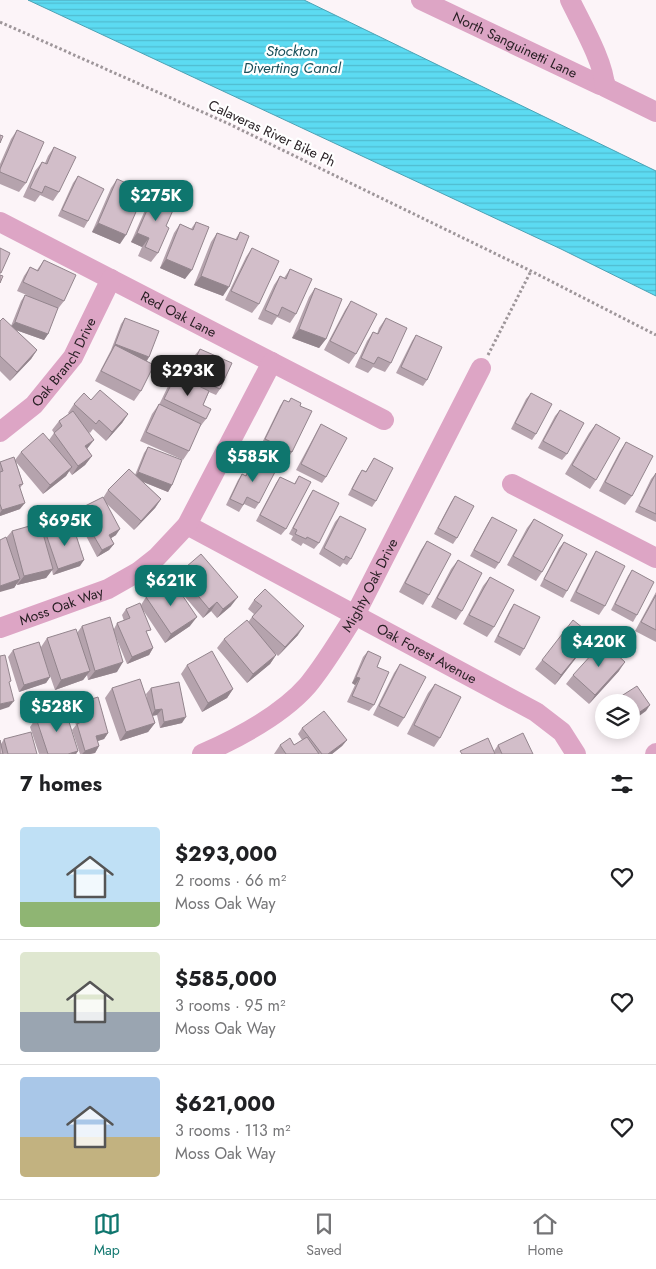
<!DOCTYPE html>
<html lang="en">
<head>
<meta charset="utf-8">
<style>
  body { margin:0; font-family:Jost,sans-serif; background:#f2f2f2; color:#202124; height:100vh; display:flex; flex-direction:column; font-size:19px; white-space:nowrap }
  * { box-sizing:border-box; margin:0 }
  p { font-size:16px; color:#757577 }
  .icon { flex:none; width:28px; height:28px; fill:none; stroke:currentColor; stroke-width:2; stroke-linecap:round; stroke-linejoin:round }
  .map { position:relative; height:754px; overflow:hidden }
  .details { display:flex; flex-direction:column; background:#fff; flex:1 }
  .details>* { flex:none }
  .buttons { position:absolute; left:595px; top:694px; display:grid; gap:10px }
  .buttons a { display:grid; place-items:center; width:45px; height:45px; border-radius:50%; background:#fff; box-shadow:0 2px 12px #0003; font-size:25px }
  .price { position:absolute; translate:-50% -42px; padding:0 11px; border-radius:10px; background:#0f766e; color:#fff; font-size:16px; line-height:32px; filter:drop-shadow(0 1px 2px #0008) }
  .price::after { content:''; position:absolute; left:50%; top:30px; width:15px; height:11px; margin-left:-8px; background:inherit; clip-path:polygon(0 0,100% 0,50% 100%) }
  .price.on { background:#222; color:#fff }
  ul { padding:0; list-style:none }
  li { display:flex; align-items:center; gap:15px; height:125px; padding:0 20px }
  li+li { border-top:1px solid #e0e0e0 }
  li span { display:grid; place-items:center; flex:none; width:140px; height:100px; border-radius:5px; color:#555 }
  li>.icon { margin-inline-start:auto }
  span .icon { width:60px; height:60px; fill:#fffc; stroke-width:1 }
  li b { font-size:21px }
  h2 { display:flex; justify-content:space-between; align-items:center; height:60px; padding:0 20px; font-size:21px }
  .dock { display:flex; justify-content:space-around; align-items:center; height:70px; border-top:1px solid #e0e0e0; background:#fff; font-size:14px; color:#757577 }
  .dock a { display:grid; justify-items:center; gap:2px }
  .dock .on { color:#0f766e }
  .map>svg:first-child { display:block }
</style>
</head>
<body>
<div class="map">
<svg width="656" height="754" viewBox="0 0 656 754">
  <defs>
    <pattern id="water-rules" width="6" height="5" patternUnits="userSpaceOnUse" patternTransform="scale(1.25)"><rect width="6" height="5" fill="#5cdbf2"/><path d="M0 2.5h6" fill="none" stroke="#50bccf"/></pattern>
  </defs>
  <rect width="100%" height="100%" fill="#fcf4f8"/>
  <path fill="url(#water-rules)" stroke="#4ca2b4" d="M28 0H304L656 171V296L561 249Z"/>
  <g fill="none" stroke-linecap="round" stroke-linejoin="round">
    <path stroke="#9e969a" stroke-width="3" stroke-dasharray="2.5 2.5" stroke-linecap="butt" d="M0 22 227 123 531 271 656 335
      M488 355 531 271"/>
    <g stroke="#dda5c5" stroke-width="20">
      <path id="s1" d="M421 0 600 85 605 83"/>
      <path d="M570 0C581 23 604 62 605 87L656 112"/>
      <path id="s2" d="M0 222 384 420"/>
      <path id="s3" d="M0 432 34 405 73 357 111 279"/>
      <path d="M512 484 656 558"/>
      <path id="s4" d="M187 525 536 712 562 732 576 754"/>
      <path id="s5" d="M0 628 108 589 138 572 157 557 187 525 272 362"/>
      <path id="s6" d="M202 754C238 738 282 715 308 685 326 663 340 639 355 615L481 368"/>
      <path d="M655 754 656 753"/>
    </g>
  </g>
  <path fill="#b5a3ad" d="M17 130 26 183 19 192 0 184V164L11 139Z
    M54 147 59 192 53 201 40 195 35 202 23 197 35 171 42 162 45 163 48 156Z
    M78 176 88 221 84 228 58 216 73 183Z
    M117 179 120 244 92 232 111 188Z
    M155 192 166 204V226L158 253 151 262 138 256 142 247 131 242 149 201Z
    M196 222 185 279 160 268 174 233 180 224 191 229Z
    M240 232 223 296 194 285 211 242 217 233 235 240Z
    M252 248 259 304 252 313 225 300 246 257Z
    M44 260 64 301 57 310 48 334 44 340 16 330 37 350 31 359 10 381 0 371V321L11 326 21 301 25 295 29 296 17 291 24 276 30 267 37 270Z
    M290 269 296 314 290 323 277 317 272 325 258 319 274 285 280 276 284 278Z
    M315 288 326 339 319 348 292 338 309 297Z
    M351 301 356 354 349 364 324 350 345 310Z
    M125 318 149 357 147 361 141 391 134 401 95 381 111 350 121 324Z
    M386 318 391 363 385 372 373 367 368 373 355 367 367 341 373 332 377 334 379 328Z
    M416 335 427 380 423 386 396 373 412 341Z
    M200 349 220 389 216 395 209 392 203 405 206 419 199 428 189 451 183 460 140 441 152 414 159 404V405L169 384 176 375 184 379 195 355Z
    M531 393 536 434 532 440 511 429 526 399Z
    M291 398 292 452 288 458 261 445 280 406 284 400 289 402Z
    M91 400 128 414 122 423 106 441 93 429 90 433 87 431V449L92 456 85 465 72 475 69 471 66 476 43 494 16 462 23 484 20 488V509L0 516V462L15 460 21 452 49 440 54 433 52 430 59 421 69 414 68 413 74 404Z
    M560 410 567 454 562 460 538 448 555 416Z
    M321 424 326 477 322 483 296 470 317 431Z
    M596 424V480L590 489 565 474 589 433Z
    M626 442 632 496 625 505 599 491 620 451Z
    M148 447 172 485 168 492 143 482 161 499 155 508 134 530 107 504 116 535 111 538 114 544 109 550 97 557 84 532 86 530 77 514 81 508 103 498 108 490 135 475 144 453Z
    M374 458 376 501 372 507 348 495 358 476 362 470 366 471Z
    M255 459 259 503 255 509 244 504 239 512 226 505 238 480 242 474 245 476 250 466Z
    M656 473V522L635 512 651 479Z
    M299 476 286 529 281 535 256 521 276 483 280 477 294 484Z
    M313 490 319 543 314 549 303 543 301 546 291 540 293 536 289 534 309 496Z
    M455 496 457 538 453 544 434 534 451 502Z
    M340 516 351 559 347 565 343 563 340 567 319 554 335 522Z
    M492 517 499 563 495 569 470 556 488 523Z
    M534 519 542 572 536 581 507 565 527 528Z
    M12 531 44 537 46 534 80 566 53 575 52 570 46 578 17 585V583L14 588 6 538Z
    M427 541 429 595 423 605 399 592 421 550Z
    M564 542 567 591 563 598 540 586 559 548Z
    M596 551 605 606 599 615 570 601 590 561Z
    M458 560 462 611 456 620 431 607 451 569Z
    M632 570 637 615 633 622 611 610 628 576Z
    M179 573 231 606 217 618 211 611 203 618 174 584 190 626 165 643 143 610 147 634 153 648 149 655 127 664 115 635 117 672 88 680 87 675 83 680 55 690 41 650 50 677 46 683 19 692 8 657 13 650 41 647 47 638 77 633 82 626 114 629 117 623 124 621 122 615 126 609 141 605 146 597 173 582Z
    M490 577 494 627 487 637 463 624 483 586Z
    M656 592V642L635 631Z
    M254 600 298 635 278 656 275 653 276 655 270 664 247 683 217 648 224 639 249 621 254 614 248 609Z
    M514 604 524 649 520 656 494 642 510 610Z
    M586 645 555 685 535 669 542 660Z
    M368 651 377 667 374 705 369 711 347 702 355 685 352 683 363 657Z
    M400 664 404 718 398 727 373 715 394 673Z
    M187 665 233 689 227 698 202 712 181 674Z
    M619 671 589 704 566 684 573 675Z
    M435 684 440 738 434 747 407 734 428 693Z
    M112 688 148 704 146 694 151 688 182 723 160 728 157 715 152 716 155 723 148 732 120 741 105 698Z
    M76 704 108 733 104 739 97 741 99 746 95 753 90 754H80L72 730 76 725 71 710Z
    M604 709V725L598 716Z
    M36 718 78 751 76 754H39L30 727Z
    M302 728 347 740 342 746 332 754H271H274L280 745H294L302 740 298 734Z
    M608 730H619L611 736Z
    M4 739 37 754H0L1 744Z
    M498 745 533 754H495L494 751Z"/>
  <path fill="#93858d" d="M98 223 126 235 120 244 92 232Z
    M137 233 149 238 142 247 131 242Z
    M166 259 192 270 185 279 160 268Z
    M201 276 229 287 223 296 194 285Z
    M15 322 48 334 44 340 10 328Z
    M299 329 326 339 319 348 292 338Z
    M115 344 149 357 145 363 115 345 111 350Z
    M37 350 31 359 10 381 17 372Z
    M128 414 122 423 106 441 112 432Z
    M94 440 87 449 78 455 85 446Z
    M92 456 85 465 72 475 78 466Z
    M72 467 66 476 43 494 50 485Z
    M138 472 172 485 168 492 134 478Z
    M161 499 155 508 134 530 141 521Z
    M25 503 20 509 0 516V513L2 510Z
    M120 529 116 535 105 542 109 535Z
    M114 544 109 550 97 557 102 550Z
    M84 560 80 566 53 575 58 569Z
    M53 569 46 578 17 585 24 576Z
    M20 579 14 588 0 592V586Z
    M238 597 231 606 217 618 223 609Z
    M217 602 211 611 203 618 209 609Z
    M197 617 190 626 165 643 171 634Z
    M304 626 298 635 278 656 285 647Z
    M593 636 586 645 555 685 561 675Z
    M153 648 149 655 127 664 132 657Z
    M276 655 270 664 247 683 253 674Z
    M123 662 117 672 88 680 95 671Z
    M625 662 619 671 589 704 595 695Z
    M90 671 83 680 55 690 61 680Z
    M50 677 46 683 19 692 24 685Z
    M356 677 360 678 355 685 352 683Z
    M233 689 227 698 202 712 208 703Z
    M14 701 9 707 0 710V704Z
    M650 705 646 711 631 722V718Z
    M162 709 157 715 151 716 155 710Z
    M186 717 182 723 160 728 164 722Z
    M155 723 148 732 120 741 126 732Z
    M615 730H619L611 736Z
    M108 733 104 739 92 743 96 736Z
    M347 740 342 746 332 754H328Z
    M99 746 95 753 90 754H82L85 751Z
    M78 751 76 754H68Z"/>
  <path fill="#d2bec9" stroke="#93858d" d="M17 130 44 142 26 183 0 172V169Z
    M0 135 3 136 0 143Z
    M54 147 76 157 59 192 45 186 42 193 30 188 42 162 47 164Z
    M78 176 104 189 88 221 62 210Z
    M117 179 145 191 126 235 98 223Z
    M155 192 169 198 166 204 174 208 166 226 169 228 158 253 145 247 149 238 137 233Z
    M196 222 209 227 192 270 166 259 180 224 193 230Z
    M240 232 249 236 229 287 201 276 217 233 237 240Z
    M0 248 10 253 1 273H0Z
    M252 248 279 261 259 304 231 291Z
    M44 260 76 275 64 301 23 282 30 267 38 271Z
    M290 269 312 279 296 314 282 307 278 316 265 310 280 276 286 279Z
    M0 275 3 276 0 283Z
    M315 288 342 299 326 339 299 329Z
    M25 295 58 308 48 334 15 322Z
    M351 301 377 314 356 354 330 341Z
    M3 318 37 350 17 372 0 356V321Z
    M125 318 159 331 149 357 115 344Z
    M386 318 407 328 391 363 378 357 374 364 361 358 373 332 378 334Z
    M416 335 442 347 427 380 401 367Z
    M115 345 154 365 141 391 101 371Z
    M200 349 232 363 220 389 188 375Z
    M176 375 209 391 203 405 211 409 206 419 164 399Z
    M100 390 128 414 112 432 99 420 96 424 74 404 84 393 91 400Z
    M531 393 552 404 536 434 515 423Z
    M291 398 301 403 300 406 312 411 292 452 265 439 284 400 289 402Z
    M159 404 201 424 189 451 146 432Z
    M560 410 584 423 567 454 543 441Z
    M73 411 94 440 85 446 92 456 78 466 54 433 62 426 59 421Z
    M321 424 347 438 326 477 301 464Z
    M596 424 620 438 596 480 572 465Z
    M43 433 72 467 50 485 21 452Z
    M626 442 653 456 632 496 605 482Z
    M148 447 182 460 172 485 138 472Z
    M14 457 23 484 19 485 25 503 2 510 0 504V472L3 471 0 462Z
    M374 458 393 468 376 501 352 489 362 470 366 472Z
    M255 459 276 470 259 503 247 497 243 505 230 499 242 474 246 476Z
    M129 469 161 499 141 521 108 490Z
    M656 473V514L639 506Z
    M299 476 311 482 286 529 260 515 280 477 295 484Z
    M313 490 339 503 319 543 307 537 306 539 295 534 297 530 293 528Z
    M455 496 474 506 457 538 438 528Z
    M103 497 120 529 109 535 114 544 102 550 88 526 91 525 81 508Z
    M340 516 366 529 351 559 346 556 344 560 324 548Z
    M492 517 517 530 499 563 474 550Z
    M534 519 563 535 542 572 513 556Z
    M40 523 53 569 24 576 12 531Z
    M73 526 84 560 58 569 46 534Z
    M6 537 20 579 0 586V540Z
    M427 541 451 554 429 595 405 583Z
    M564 542 587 554 567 591 544 579Z
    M596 551 625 566 605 606 576 592Z
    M201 554 238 597 223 609 217 602 209 609 179 573Z
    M458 560 482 573 462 611 437 598Z
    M632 570 654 582 637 615 615 604Z
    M490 577 514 590 494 627 469 615Z
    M172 580 197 617 171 634 146 597Z
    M265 589 304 626 285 647 252 617 262 606 254 600Z
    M656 595V630L641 622Z
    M140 603 151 630 146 631 153 648 132 657 117 623 130 618 126 609Z
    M514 604 540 617 524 649 498 636Z
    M110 617 123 662 95 671 82 626Z
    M247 620 276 655 253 674 224 639Z
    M573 620 593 636 561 675 542 660Z
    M76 629 90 671 61 680 47 638Z
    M39 642 50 677 24 685 13 650Z
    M603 642 625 662 595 695 573 675Z
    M212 651 233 689 208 703 187 665Z
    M368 651 381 657 377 667 389 672 374 705 352 696 360 678 356 677Z
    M5 655 11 681 9 682 14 701 0 704V656Z
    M400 664 426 677 404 718 379 706Z
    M140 679 155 723 126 732 112 688Z
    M179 682 186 717 164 722 162 709 155 710 151 688Z
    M435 684 461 697 440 738 414 725Z
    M637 686 650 705 631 718V702H612Z
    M98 697 108 733 96 736 99 746 85 751 77 724 81 722 76 704Z
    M65 709 78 751 68 754H48L36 718Z
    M324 711 347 740 328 754H322L302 728Z
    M31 732 37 754H8L4 739Z
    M523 733 533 754H502L498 745Z
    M307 737 319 754H286L280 745 290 738 294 745Z
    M488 738 495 754H462L460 751Z
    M0 740 3 754H0Z"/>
  <g text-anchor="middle" stroke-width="4.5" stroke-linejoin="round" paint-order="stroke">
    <g font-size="14" fill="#261e22" stroke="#fff">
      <text dy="5" stroke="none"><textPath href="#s1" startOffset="104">North Sanguinetti Lane</textPath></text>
      <text transform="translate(272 133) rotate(25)" y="5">Calaveras River Bike Ph</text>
      <text dy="5" stroke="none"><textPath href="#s2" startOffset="201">Red Oak Lane</textPath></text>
      <text dy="5" stroke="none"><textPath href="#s3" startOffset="96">Oak Branch Drive</textPath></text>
      <text dy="5" stroke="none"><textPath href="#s6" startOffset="245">Mighty Oak Drive</textPath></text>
      <text dy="5" stroke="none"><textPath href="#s5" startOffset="65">Moss Oak Way</textPath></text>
      <text dy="5" stroke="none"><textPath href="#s4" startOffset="272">Oak Forest Avenue</textPath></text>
    </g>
    <g font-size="15" font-style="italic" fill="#1b515b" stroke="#fff">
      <text x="292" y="56">Stockton<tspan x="292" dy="17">Diverting Canal</tspan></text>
    </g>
  </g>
</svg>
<div class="buttons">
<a><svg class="icon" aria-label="layers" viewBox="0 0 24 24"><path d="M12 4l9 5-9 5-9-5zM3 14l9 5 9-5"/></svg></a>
</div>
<b class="price" style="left:156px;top:222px">$275K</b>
<b class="price on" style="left:188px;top:397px">$293K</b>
<b class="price" style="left:253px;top:483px">$585K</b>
<b class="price" style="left:65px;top:547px">$695K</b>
<b class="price" style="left:171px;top:607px">$621K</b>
<b class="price" style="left:599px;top:668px">$420K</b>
<b class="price" style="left:57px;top:733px">$528K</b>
</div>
<section class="details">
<h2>7 homes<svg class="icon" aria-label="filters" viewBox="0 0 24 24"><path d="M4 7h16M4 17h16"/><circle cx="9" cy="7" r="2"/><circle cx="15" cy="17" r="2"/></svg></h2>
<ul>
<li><span style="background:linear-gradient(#bfe0f5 75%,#8fb573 0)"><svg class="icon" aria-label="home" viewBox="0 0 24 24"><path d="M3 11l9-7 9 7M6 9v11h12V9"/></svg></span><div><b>$293,000</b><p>2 rooms · 66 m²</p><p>Moss Oak Way</p></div><svg class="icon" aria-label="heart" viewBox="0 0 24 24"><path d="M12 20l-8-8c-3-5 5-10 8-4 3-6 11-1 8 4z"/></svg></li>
<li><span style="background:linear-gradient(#dfe7d0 60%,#9aa5b1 0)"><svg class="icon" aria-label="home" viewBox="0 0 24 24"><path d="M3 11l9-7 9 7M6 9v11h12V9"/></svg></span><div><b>$585,000</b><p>3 rooms · 95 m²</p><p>Moss Oak Way</p></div><svg class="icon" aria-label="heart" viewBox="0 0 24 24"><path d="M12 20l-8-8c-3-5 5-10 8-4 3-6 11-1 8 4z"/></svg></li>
<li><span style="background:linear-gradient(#a9c7e8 60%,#c2b280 0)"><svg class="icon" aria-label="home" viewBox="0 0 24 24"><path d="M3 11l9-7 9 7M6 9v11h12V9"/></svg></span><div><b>$621,000</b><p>3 rooms · 113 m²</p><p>Moss Oak Way</p></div><svg class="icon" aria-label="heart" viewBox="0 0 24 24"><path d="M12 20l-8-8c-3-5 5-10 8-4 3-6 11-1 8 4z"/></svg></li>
</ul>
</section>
<nav class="dock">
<a class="on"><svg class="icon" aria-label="map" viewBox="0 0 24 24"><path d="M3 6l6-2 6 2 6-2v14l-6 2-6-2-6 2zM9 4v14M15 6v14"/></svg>Map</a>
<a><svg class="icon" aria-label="saved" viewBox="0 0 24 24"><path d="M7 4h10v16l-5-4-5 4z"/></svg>Saved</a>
<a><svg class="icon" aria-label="home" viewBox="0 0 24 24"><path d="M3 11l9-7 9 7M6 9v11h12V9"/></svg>Home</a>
</nav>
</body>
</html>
